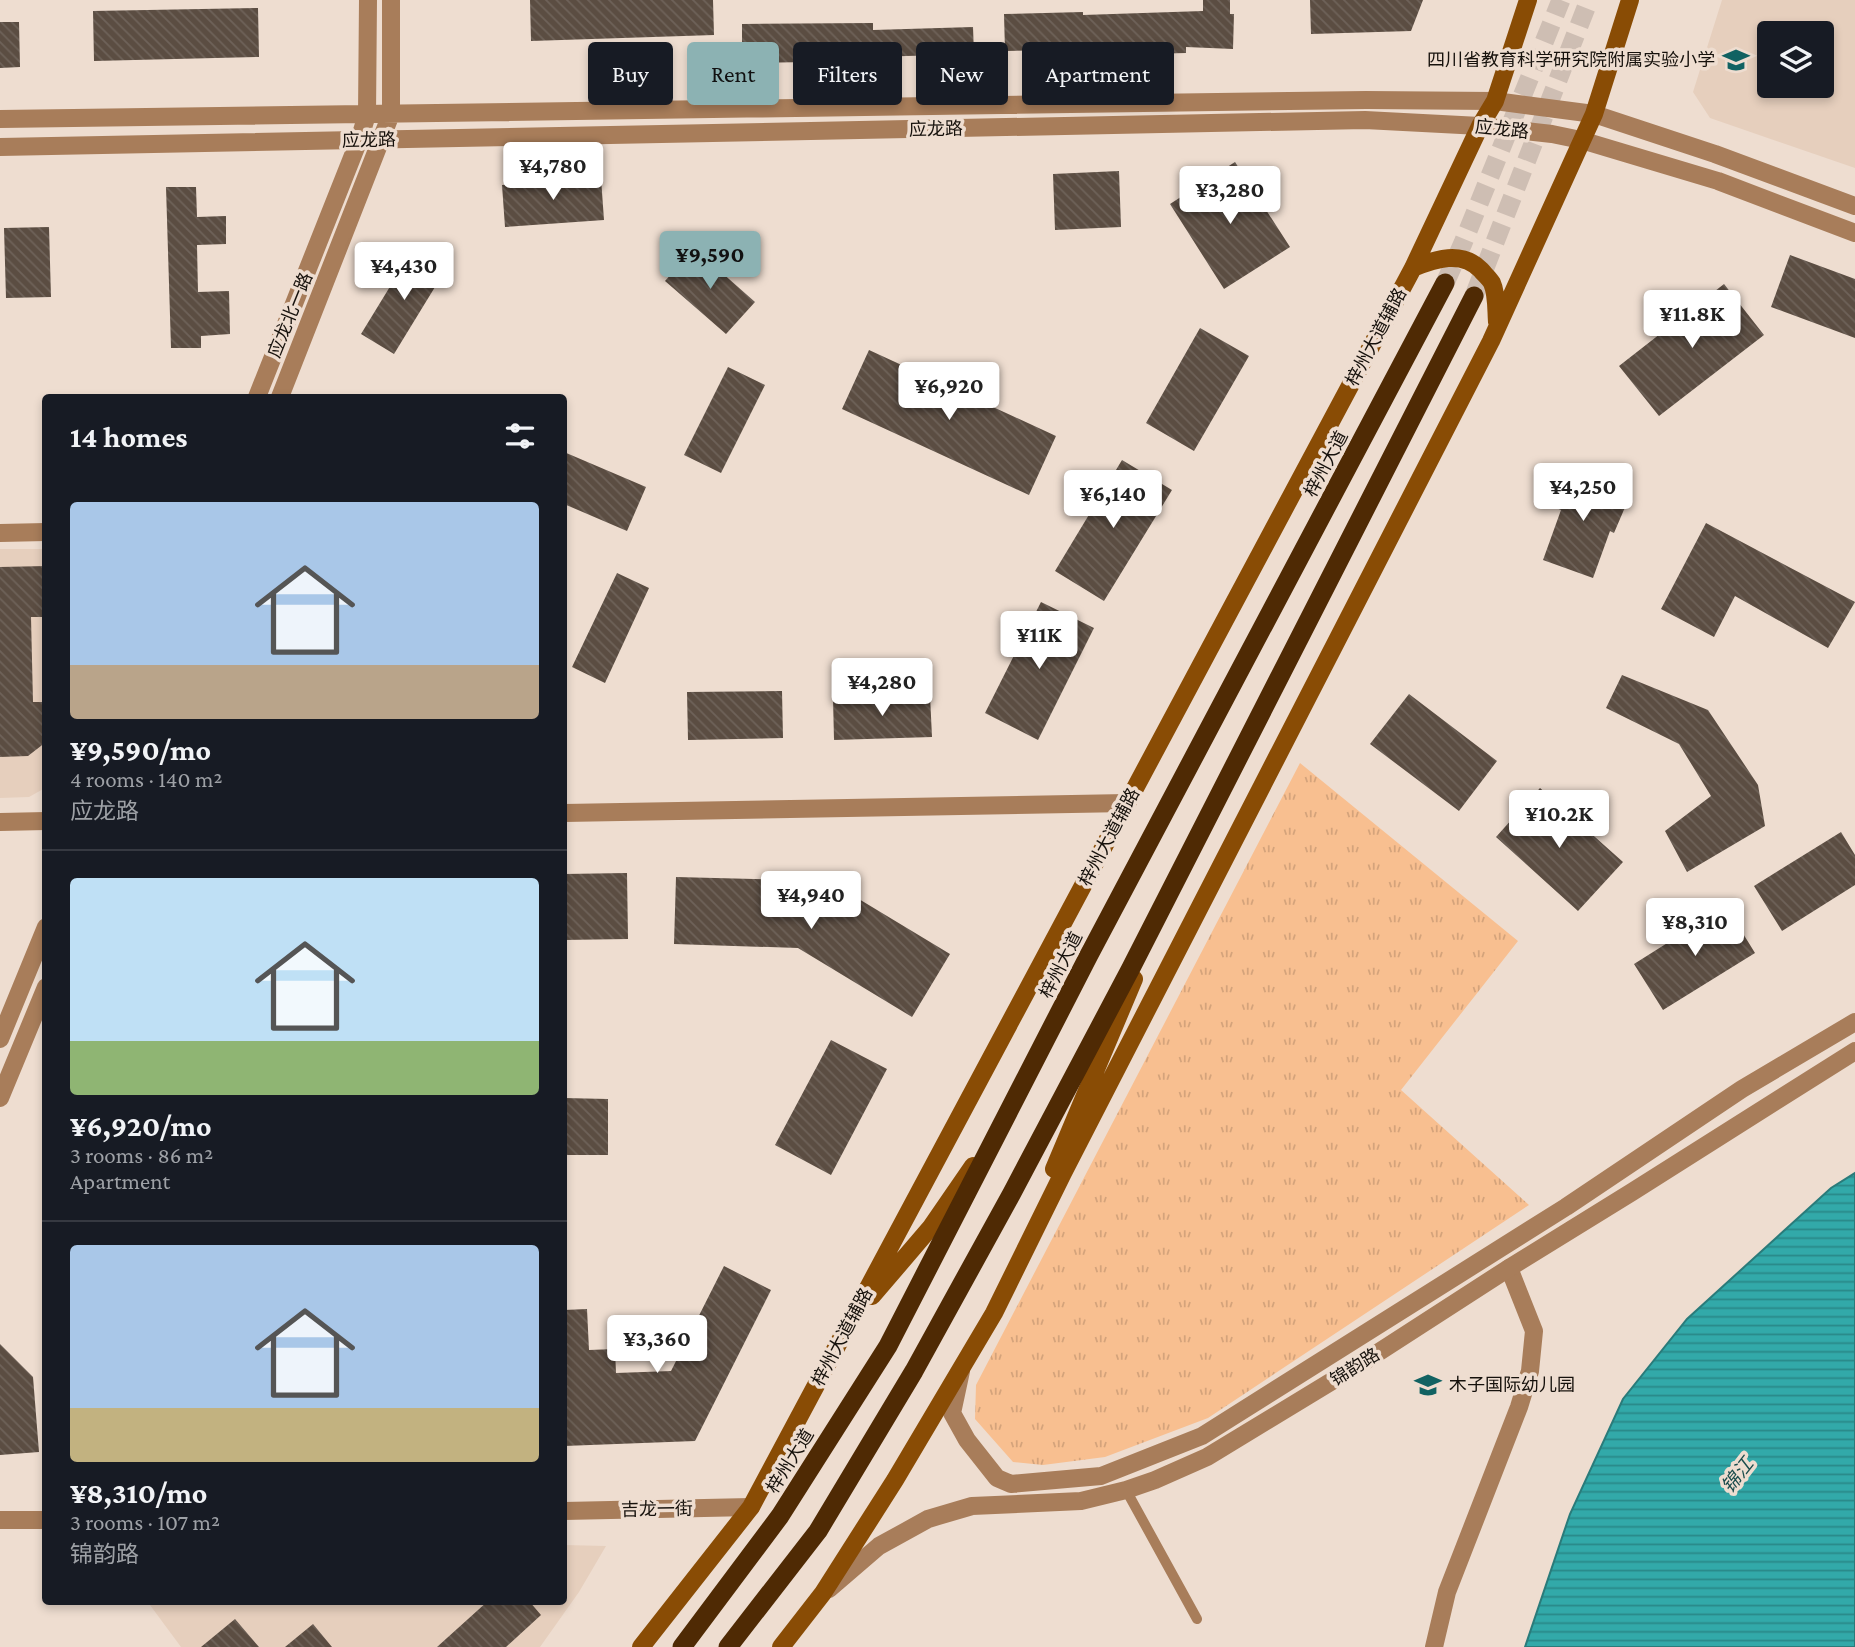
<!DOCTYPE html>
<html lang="en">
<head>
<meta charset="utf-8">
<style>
  body { margin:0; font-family:"Crimson Pro","Noto Sans SC",serif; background:#20242c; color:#f1f3f6; height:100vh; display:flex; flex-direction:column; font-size:26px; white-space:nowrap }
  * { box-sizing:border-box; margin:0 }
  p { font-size:23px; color:#9ea1a6 }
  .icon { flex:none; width:38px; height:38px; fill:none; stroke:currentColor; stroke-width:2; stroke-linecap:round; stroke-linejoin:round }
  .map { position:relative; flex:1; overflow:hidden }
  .drawer { position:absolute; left:42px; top:394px; width:525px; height:1211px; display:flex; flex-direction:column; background:#171b24; border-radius:7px; box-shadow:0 4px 10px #0003 }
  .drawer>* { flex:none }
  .banner { position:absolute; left:588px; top:42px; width:665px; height:63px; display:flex; gap:14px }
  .buttons { position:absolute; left:1757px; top:21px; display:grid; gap:14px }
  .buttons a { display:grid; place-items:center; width:77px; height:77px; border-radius:7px; background:#171b24; box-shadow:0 4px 10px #0003; font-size:35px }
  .price { position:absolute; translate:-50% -60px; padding:0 16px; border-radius:7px; background:#fff; color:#222; font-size:23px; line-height:46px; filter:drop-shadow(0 2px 4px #0008) }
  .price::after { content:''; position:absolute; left:50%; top:42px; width:21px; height:16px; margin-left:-10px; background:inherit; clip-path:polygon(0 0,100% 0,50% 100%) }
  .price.active { background:#8cb2b3; color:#111 }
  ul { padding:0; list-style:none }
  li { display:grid; align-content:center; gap:14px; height:371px; padding:0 28px }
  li+li { border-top:2px solid #363941 }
  li span { display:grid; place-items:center; height:217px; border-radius:7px; color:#555 }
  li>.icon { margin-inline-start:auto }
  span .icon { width:126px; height:126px; fill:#fffc; stroke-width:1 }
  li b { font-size:30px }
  h2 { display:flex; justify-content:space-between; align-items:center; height:84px; padding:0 28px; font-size:30px }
  .tag { padding:0 24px; border-radius:7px; background:#171b24; box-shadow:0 4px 10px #0003; font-size:24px; line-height:63px }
  .tag.active { background:#8cb2b3; color:#111 }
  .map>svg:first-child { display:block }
</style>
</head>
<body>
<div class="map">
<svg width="1855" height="1647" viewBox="0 0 1855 1647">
  <defs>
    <pattern id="park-tufts" width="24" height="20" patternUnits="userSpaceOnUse" patternTransform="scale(1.75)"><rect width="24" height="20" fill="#f8bf90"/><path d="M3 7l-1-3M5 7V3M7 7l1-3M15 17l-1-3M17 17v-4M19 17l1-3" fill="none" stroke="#d4a37b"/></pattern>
    <pattern id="water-rules" width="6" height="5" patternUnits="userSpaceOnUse" patternTransform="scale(1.75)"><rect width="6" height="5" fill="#32a9a9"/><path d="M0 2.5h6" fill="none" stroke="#298888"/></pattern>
    <pattern id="building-back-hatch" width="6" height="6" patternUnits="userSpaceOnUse" patternTransform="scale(1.75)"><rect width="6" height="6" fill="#5b4d42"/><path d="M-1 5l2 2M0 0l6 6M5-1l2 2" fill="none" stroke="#6e6259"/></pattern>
  </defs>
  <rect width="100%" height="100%" fill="#eeddd0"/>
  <path fill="#e6cfbd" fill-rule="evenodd" d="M1722 0H1855V168L1710 118 1693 92ZM1769 33H1822V86H1769Z
    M0 549H45V788L29 797 0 798Z
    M564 1545 606 1546 579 1592 540 1647H181L147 1601H564Z"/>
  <path fill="url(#park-tufts)" d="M1300 763 1518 941 1401 1090 1529 1205 1208 1418 1105 1457 1043 1465 1013 1462 975 1419 976 1385Z"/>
  <path fill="url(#water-rules)" stroke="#2a7b7a" stroke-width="2" d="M1855 1173V1647H1525L1570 1514 1623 1399 1687 1319 1831 1188Z"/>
  <path fill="url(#building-back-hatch)" d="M530 0H713L714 35 531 41Z
    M1203 0H1230V14H1234L1233 49 1186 47V53L1107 55 1106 49 1005 51 1004 14 1083 12V15L1203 11Z
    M1310 0H1423L1411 31 1311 34Z
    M258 8 259 57 94 61 93 11Z
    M0 22H19L20 67 0 68Z
    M873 23V30L973 27 974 54 873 57V61L742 63V24Z
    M1235 162 1290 247 1224 289 1170 204Z
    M1119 171 1121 227 1055 230 1053 174Z
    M601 178 604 220 505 227 502 185Z
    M166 187H196L197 217 226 216V244L197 245 198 292 229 291 230 334 201 336V348H171Z
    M49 227 51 297 6 298 4 228Z
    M694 248 755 302 726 334 665 281Z
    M413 249 446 269 394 354 361 334Z
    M1790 255 1855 279V338L1771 307Z
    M1724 284 1764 335 1659 416 1619 366Z
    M1200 328 1249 356 1194 451 1146 423Z
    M869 350 1056 436 1029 495 842 409Z
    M728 367 765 385 721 473 684 455Z
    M564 452 646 487 627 531 564 504Z
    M1122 460 1172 490 1104 601 1055 571Z
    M1564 470 1629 498 1614 533 1610 531 1593 578 1543 560 1561 510 1549 505Z
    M1706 523 1855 602 1828 648 1735 596 1714 637 1661 609Z
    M46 566V617H31L33 702H46V742L28 756 0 757V567Z
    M617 573 649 588 605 683 572 667Z
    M1041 602 1094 628 1038 740 985 713Z
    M1622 675 1708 710 1758 785 1765 826 1687 872 1665 831 1711 796 1679 744 1606 708Z
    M782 691 783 738 688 740 687 692Z
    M1409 694 1497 761 1459 811 1370 744Z
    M930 695 932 737 834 740 833 698Z
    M1540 788 1623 862 1578 911 1496 837Z
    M1841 832 1855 855V885L1782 931 1754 886Z
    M627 873 628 939 564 940V874Z
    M676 877 829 881 950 954 912 1017 798 948 674 944Z
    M1726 906 1755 953 1663 1010 1634 964Z
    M831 1040 887 1069 831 1175 775 1145Z
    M564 1098 608 1099V1155H564Z
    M724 1266 771 1290 695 1441 564 1446V1310L587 1309 589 1350 615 1349 616 1373 671 1371Z
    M0 1344 33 1377 39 1452 0 1455Z
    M488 1601H529L541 1615 506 1647H437Z
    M235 1619 259 1647H201Z
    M313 1624 332 1647H285Z"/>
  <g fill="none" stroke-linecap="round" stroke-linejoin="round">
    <path stroke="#cebeb3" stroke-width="19" stroke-dasharray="19 10" stroke-linecap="butt" d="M1445 283 1463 243 1561 0
      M1474 296 1589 0"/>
    <path stroke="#a87d5a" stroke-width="10" d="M1126 1490 1197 1619"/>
    <path stroke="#a87d5a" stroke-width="18" d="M0 533 46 532
      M564 813 1127 803
      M0 822 46 821
      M564 1511 751 1507
      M0 1520H46
      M1434 1647 1447 1592 1519 1407 1530 1371 1534 1331 1509 1268"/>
    <path stroke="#a87d5a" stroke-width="18" d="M0 119 1366 100 1495 101 1594 114 1715 154 1855 206
      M0 147 1365 120 1480 126 1552 134 1581 140 1718 181 1855 233
      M257 397 359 140 367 115 368 0
      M280 397 391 114V0
      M0 1039 46 927
      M0 1098 46 987
      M961 1371 952 1413 967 1440 997 1478 1011 1484 1101 1476 1202 1436 1566 1207 1742 1089 1855 1022
      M829 1589 879 1546 928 1519 972 1506 1081 1501 1126 1490 1155 1480 1207 1457 1365 1361 1509 1268 1632 1192 1855 1051"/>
    <path stroke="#894c05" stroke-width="18" d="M1413 268C1435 259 1462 250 1481 270 1484 274 1489 278 1492 283 1497 294 1496 309 1497 322
      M1054 1169 1134 979
      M872 1296 931 1227 973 1166
      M641 1647 751 1507 1413 268 1480 126 1495 101 1528 0
      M781 1647 823 1593 895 1480 994 1313 1063 1173 1491 341 1594 114 1630 0"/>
    <path stroke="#4f2a04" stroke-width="19" d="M682 1647 780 1516 888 1346 1089 955 1445 283
      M728 1647 818 1531 914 1371 1012 1193 1131 968 1474 296"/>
  </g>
  <defs>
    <g id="school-bare" transform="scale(2.1)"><path d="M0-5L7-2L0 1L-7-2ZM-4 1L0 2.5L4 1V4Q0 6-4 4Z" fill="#116262" stroke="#eeddd0" stroke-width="2.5" paint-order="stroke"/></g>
  </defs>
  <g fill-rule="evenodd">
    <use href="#school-bare" x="1736" y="60"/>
    <use href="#school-bare" x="1428" y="1385"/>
  </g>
  <g text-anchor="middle" stroke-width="7" stroke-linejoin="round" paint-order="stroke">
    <g font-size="18" fill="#16110c" stroke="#eeddd0" text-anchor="end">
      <text x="1715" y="66">四川省教育科学研究院附属实验小学</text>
      <text x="1449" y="1391" text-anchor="start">木子国际幼儿园</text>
    </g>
    <g font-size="18" fill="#16110c" stroke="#eeddd0">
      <text transform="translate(936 129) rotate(-1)" y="6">应龙路</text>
      <text transform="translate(1502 129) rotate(6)" y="6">应龙路</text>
      <text transform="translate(369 140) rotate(-1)" y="6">应龙路</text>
      <text transform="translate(290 315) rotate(-68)" y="6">应龙北一路</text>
      <text transform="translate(1376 337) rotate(-62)" y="6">梓州大道辅路</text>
      <text transform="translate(1326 464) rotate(-62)" y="6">梓州大道</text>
      <text transform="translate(1109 837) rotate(-62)" y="6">梓州大道辅路</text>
      <text transform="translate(1061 965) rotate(-63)" y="6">梓州大道</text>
      <text transform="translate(842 1337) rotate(-62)" y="6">梓州大道辅路</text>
      <text transform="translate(1355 1367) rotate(-32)" y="6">锦韵路</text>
      <text transform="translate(790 1461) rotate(-58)" y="6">梓州大道</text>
      <text transform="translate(657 1509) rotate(-1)" y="6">吉龙一街</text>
    </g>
    <g font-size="19" font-style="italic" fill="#1a4c4c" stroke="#eeddd0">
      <text transform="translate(1737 1475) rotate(-52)" y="7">锦江</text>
    </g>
  </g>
</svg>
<div class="buttons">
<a><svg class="icon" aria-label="layers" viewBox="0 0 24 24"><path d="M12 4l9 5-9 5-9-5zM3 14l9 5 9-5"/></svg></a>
</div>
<b class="price" style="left:553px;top:202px">¥4,780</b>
<b class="price" style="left:1230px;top:226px">¥3,280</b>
<b class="price active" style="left:710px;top:291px">¥9,590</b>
<b class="price" style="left:404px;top:302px">¥4,430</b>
<b class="price" style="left:1692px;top:350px">¥11.8K</b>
<b class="price" style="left:949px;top:422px">¥6,920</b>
<b class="price" style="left:1583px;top:523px">¥4,250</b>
<b class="price" style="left:1113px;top:530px">¥6,140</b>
<b class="price" style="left:1039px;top:671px">¥11K</b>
<b class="price" style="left:882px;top:718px">¥4,280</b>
<b class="price" style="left:1559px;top:850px">¥10.2K</b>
<b class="price" style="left:811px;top:931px">¥4,940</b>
<b class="price" style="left:1695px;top:958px">¥8,310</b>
<b class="price" style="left:657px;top:1375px">¥3,360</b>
<div class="banner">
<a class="tag">Buy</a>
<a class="tag active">Rent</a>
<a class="tag">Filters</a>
<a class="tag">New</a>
<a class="tag">Apartment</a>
</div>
<section class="drawer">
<h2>14 homes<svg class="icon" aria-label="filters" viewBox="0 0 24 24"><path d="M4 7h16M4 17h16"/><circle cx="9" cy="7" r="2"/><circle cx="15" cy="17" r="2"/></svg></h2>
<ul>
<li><span style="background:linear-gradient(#a9c7e8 75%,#b9a48a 0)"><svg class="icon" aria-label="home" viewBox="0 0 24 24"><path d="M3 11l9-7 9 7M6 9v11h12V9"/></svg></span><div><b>¥9,590/mo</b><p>4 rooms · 140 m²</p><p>应龙路</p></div></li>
<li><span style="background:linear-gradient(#bfe0f5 75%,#8fb573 0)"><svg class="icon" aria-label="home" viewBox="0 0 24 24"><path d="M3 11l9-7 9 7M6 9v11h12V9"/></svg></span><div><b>¥6,920/mo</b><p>3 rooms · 86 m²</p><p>Apartment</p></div></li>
<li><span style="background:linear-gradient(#a9c7e8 75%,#c2b280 0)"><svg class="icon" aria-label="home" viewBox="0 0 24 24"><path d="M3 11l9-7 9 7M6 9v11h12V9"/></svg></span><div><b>¥8,310/mo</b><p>3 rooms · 107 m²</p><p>锦韵路</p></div></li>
</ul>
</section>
</div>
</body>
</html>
